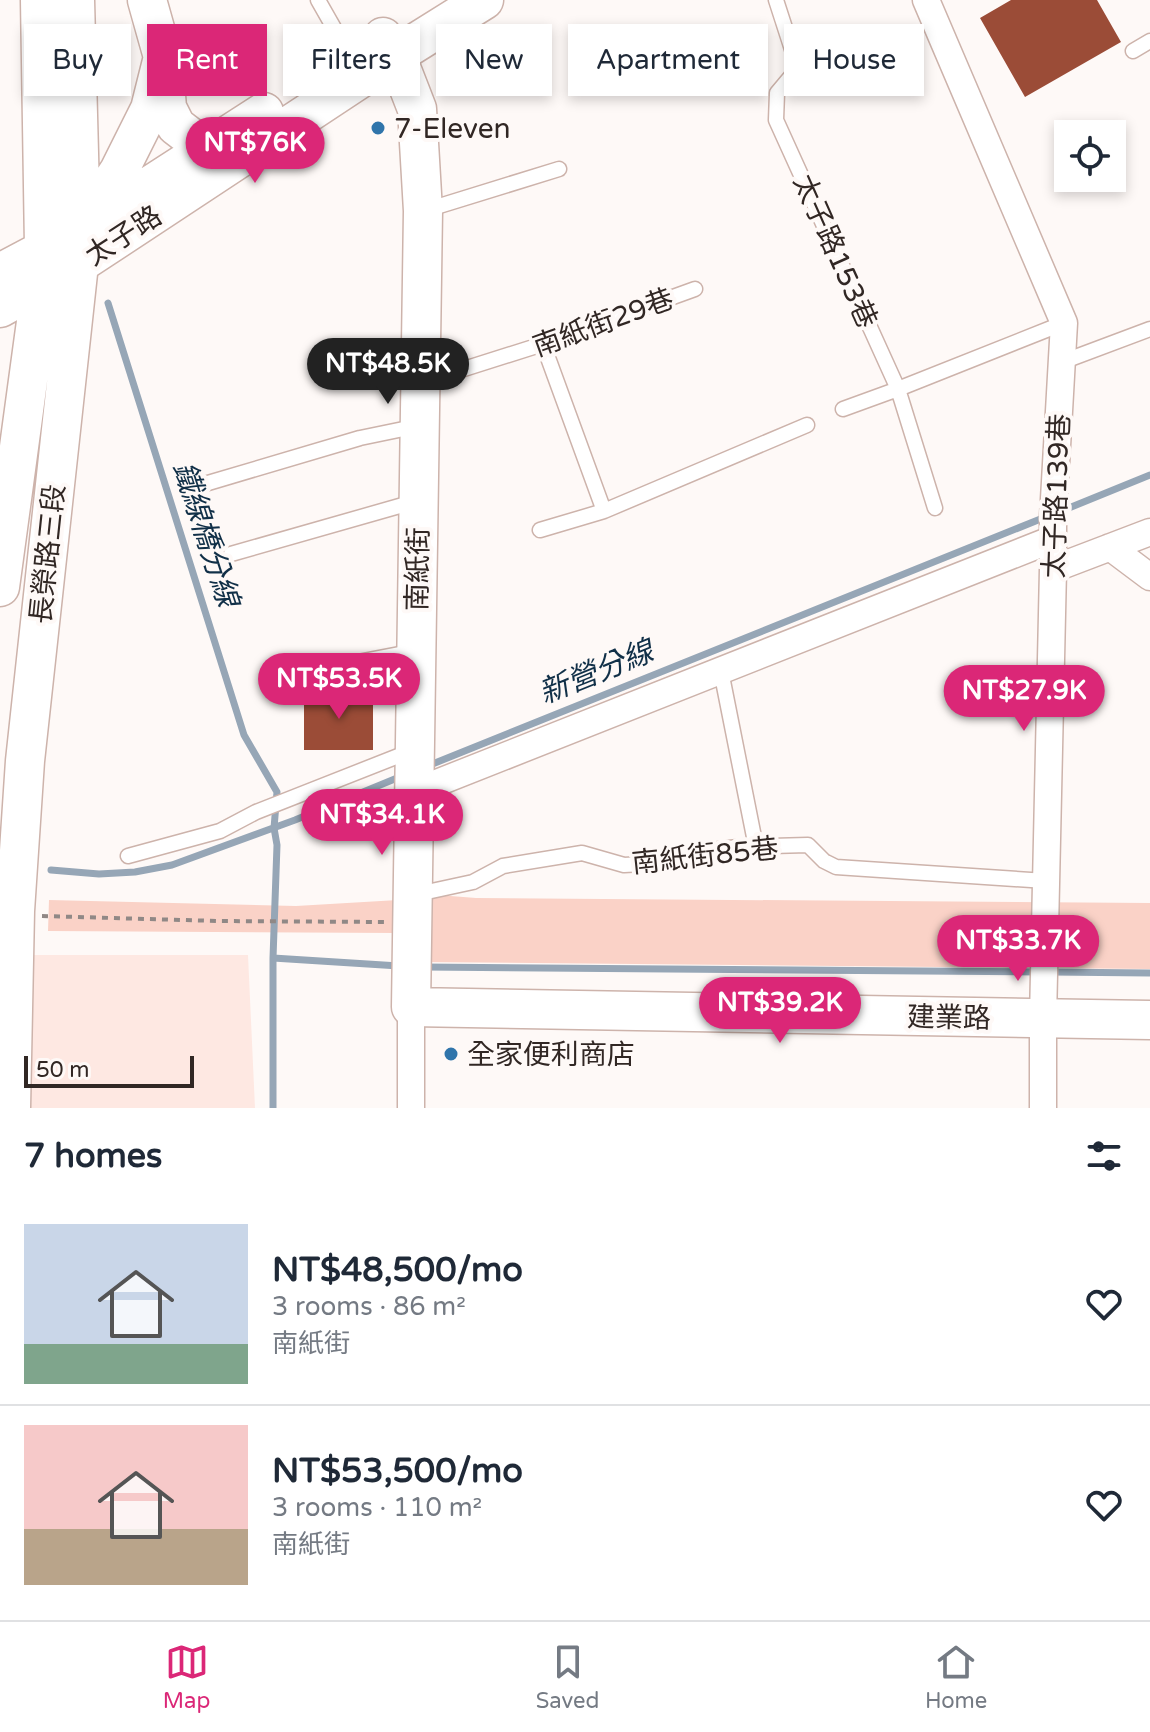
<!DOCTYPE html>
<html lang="en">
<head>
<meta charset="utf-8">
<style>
  body { margin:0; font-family:"Varela Round","Noto Sans TC",sans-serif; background:#f6f6f7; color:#1f2937; height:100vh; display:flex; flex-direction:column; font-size:30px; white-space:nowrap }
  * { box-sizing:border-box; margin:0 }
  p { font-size:26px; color:#747a83 }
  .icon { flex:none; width:44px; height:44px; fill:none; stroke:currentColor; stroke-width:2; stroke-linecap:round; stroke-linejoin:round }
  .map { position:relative; height:1108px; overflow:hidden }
  .panel { display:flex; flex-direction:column; background:#fff; flex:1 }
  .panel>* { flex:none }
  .guide { position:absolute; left:24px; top:24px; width:1102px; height:72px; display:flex; gap:16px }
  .tools { position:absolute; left:1054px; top:120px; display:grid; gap:16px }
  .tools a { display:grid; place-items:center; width:72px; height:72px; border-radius:0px; background:#fff; box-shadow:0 4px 12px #0003; font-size:40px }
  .scale { position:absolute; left:24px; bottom:20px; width:170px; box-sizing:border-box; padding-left:8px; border:4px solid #312724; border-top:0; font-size:22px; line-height:28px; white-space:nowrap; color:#312724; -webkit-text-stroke:6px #fef9f7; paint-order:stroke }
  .price { position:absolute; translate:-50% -68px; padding:0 18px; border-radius:28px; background:#db2777; color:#fff; font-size:26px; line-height:52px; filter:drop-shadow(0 2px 4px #0008) }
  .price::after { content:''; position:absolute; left:50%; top:48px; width:24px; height:18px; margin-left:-12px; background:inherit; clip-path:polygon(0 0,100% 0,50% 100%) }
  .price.selected { background:#222; color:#fff }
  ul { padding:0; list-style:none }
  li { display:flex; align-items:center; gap:24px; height:200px; padding:0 24px }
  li+li { border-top:2px solid #e0e1e3 }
  li span { display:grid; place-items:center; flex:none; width:224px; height:160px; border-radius:0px; color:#555 }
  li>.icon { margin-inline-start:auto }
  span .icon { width:96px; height:96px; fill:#fffc; stroke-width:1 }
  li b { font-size:34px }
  h2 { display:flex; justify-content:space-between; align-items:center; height:96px; padding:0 24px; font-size:34px }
  .tag { padding:0 28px; border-radius:0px; background:#fff; box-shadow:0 4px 12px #0003; font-size:28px; line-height:72px }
  .tag.selected { background:#db2777; color:#fff }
  .tab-bar { display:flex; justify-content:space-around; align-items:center; height:112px; border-top:2px solid #e0e1e3; background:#fff; font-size:22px; color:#747a83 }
  .tab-bar a { display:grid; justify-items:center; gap:4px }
  .tab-bar .selected { color:#db2777 }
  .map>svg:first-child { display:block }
</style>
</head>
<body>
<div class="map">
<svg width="1150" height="1108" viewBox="0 0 1150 1108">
  <rect width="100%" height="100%" fill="#fef9f7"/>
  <path fill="#fee8e2" d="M0 955H248L255 1108H0Z"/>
  <path fill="#fad2c7" d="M425 894 476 898 1150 903V969L420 962Z
    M49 900 296 906 398 900 396 933 48 931Z"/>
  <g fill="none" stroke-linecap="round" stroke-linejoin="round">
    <path stroke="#96a6b6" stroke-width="7" d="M108 303 244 735 277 792 274 828 277 845 273 958V1108
      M1059 512 1150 475
      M425 767 1048 516
      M51 870 99 874 135 872 172 865 295 820 402 776
      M273 958 399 966
      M423 967 1039 972
      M1051 972 1150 973"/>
  </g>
  <path fill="#9b4c37" d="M1011 0H1097L1121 42 1025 97 980 18Z
    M373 691V750H304V692Z"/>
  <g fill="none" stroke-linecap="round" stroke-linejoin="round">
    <g stroke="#cdb3ab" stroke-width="17">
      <path id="lane" d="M318 0 351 58
        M776 0 798 68 777 93 776 120 898 389 935 508
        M1133 51 1150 41
        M423 211 559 169
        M543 344 604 511 807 425
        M1062 362 1150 329
        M423 382 543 344 695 289
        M843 409 898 389 1064 323
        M208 483 360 438 418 426
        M540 530 604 511
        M231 554 417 501
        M721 671 756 847
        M285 676 415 651
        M128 856 220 831 256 812 411 751
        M413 895 473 882 503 866 582 853 624 865 660 863 694 852 738 847 808 845 824 861 836 867 1046 881"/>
    </g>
    <g stroke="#cdb3ab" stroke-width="29">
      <path id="street" d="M926 0 1064 323 1053 517V569L1043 1019V1108
        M1110 547 1150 577
        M1053 569 1150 532
        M414 792 1053 539
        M411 1108V1007"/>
    </g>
    <g stroke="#cdb3ab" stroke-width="41">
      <path id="secondary" d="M147 0 163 57 167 108 176 126 193 139 217 141
        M383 37 396 55 417 109 423 211 411 1007 1150 1020
        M89 217 119 171 150 109 163 57
        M0 273 81 230 264 112
        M0 308 79 264 396 55 484 0
        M0 587 41 285 44 248 40 0
        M11 1108 15 911 25 761 79 264 81 230 75 0"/>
    </g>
    <path stroke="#908886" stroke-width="4" stroke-dasharray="6 6" stroke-linecap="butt" d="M42 916 218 921 385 922"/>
    <use href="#lane" stroke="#fff" stroke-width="14"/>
    <use href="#street" stroke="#fff" stroke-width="26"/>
    <use href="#secondary" stroke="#fff" stroke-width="38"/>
  </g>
  <g fill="#3075ab" stroke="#fef9f7" stroke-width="3">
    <circle cx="378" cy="128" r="8"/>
    <circle cx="451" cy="1054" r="8"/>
  </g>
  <g text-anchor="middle" stroke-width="8" stroke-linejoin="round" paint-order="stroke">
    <g font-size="28" fill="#312724" stroke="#fef9f7" text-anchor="start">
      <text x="394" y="138">7-Eleven</text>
      <text x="467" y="1064">全家便利商店</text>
    </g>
    <g font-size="28" fill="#312724" stroke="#fef9f7">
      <text transform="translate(123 235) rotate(-33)" y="10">太子路</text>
      <text transform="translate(836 251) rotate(66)" y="10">太子路153巷</text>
      <text transform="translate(603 322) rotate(-20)" y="10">南紙街29巷</text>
      <text transform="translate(1056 496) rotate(-88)" y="10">太子路139巷</text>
      <text transform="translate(47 554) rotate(-84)" y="10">長榮路三段</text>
      <text transform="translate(417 569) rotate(-89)" y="10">南紙街</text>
      <text transform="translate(705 855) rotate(-6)" y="10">南紙街85巷</text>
      <text transform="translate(949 1017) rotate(1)" y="10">建業路</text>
    </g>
    <g font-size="30" font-style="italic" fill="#113048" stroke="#fef9f7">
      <text transform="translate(206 534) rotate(72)" y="10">鐵線橋分線</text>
      <text transform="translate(596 672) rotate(-22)" y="10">新營分線</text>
    </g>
  </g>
</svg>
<div class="tools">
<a><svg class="icon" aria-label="locate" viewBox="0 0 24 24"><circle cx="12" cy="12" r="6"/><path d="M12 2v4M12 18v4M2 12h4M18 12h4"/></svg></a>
</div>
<div class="scale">50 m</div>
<b class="price" style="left:255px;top:185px">NT$76K</b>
<b class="price selected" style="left:388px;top:406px">NT$48.5K</b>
<b class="price" style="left:339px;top:721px">NT$53.5K</b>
<b class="price" style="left:1024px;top:733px">NT$27.9K</b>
<b class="price" style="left:382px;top:857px">NT$34.1K</b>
<b class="price" style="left:1018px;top:983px">NT$33.7K</b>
<b class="price" style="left:780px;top:1045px">NT$39.2K</b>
<div class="guide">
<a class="tag">Buy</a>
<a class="tag selected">Rent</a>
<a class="tag">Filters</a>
<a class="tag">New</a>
<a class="tag">Apartment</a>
<a class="tag">House</a>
</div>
</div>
<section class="panel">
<h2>7 homes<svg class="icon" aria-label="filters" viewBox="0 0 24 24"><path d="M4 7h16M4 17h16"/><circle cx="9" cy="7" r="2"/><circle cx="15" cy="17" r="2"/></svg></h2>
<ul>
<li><span style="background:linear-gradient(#c9d6e8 75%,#7fa58c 0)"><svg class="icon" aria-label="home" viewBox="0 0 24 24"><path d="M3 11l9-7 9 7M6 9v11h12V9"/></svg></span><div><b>NT$48,500/mo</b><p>3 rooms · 86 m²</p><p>南紙街</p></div><svg class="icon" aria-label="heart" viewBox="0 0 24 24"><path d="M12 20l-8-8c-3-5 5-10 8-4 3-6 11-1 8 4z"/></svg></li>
<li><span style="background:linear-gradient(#f6c9c9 65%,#b9a48a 0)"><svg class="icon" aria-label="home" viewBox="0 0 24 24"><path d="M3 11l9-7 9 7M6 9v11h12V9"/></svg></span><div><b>NT$53,500/mo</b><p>3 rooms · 110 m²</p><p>南紙街</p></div><svg class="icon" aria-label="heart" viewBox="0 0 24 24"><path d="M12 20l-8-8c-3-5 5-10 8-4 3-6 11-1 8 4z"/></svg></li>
</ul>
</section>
<nav class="tab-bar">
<a class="selected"><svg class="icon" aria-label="map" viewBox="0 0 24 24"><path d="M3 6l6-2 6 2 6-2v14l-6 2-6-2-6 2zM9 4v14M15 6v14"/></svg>Map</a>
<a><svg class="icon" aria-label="saved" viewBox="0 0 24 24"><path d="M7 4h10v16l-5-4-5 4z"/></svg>Saved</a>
<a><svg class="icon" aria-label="home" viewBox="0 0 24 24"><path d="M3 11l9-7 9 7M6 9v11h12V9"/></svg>Home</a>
</nav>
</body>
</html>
